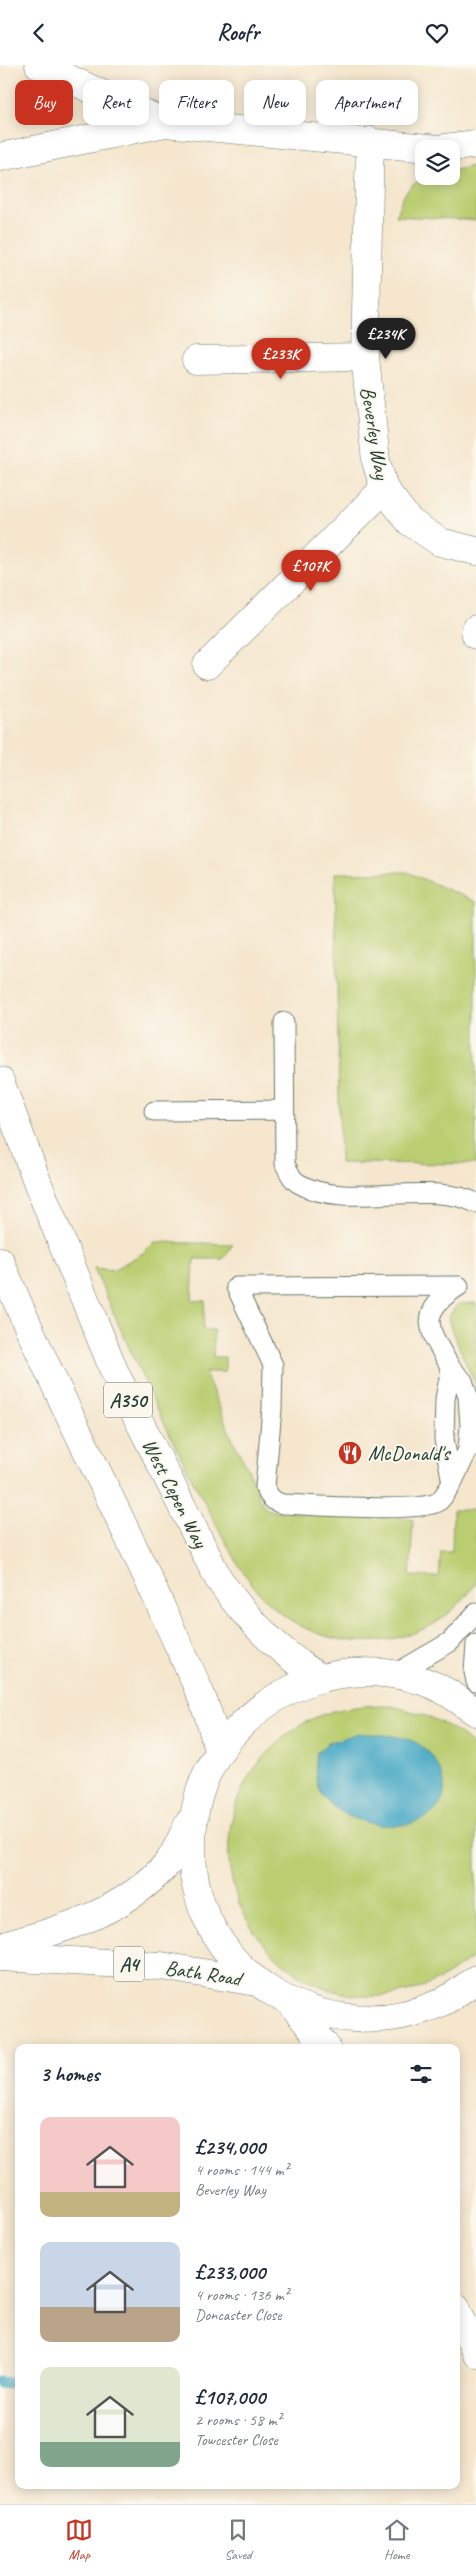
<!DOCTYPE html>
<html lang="en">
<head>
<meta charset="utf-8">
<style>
  body { margin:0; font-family:Caveat,sans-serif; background:#f6f6f7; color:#1f2937; height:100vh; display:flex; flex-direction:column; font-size:19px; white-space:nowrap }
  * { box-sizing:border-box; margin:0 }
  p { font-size:16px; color:#747a83 }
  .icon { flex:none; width:28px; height:28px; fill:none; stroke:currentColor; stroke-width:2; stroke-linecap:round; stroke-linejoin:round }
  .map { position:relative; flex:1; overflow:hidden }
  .side { position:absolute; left:15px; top:1979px; width:445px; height:445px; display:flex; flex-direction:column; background:#fff; border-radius:10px; box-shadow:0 2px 12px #0003 }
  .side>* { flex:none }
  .banner { position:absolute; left:15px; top:15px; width:446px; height:45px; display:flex; gap:10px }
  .buttons { position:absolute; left:415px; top:75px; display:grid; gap:10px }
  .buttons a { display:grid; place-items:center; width:45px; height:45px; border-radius:10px; background:#fff; box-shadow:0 2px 12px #0003; font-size:25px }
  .price { position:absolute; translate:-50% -42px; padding:0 11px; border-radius:18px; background:#c8321e; color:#fff; font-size:16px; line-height:32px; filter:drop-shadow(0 1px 2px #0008) }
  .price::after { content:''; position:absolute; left:50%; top:30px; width:15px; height:11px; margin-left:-8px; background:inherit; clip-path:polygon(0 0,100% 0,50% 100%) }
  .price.selected { background:#222; color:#fff }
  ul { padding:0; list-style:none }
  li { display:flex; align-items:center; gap:15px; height:125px; padding:0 25px }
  li span { display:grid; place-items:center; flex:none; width:140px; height:100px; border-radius:10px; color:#555 }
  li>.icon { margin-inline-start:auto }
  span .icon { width:60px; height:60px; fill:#fffc; stroke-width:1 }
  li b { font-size:21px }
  h2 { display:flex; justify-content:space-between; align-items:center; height:60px; padding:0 25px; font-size:21px }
  .chip { padding:0 18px; border-radius:10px; background:#fff; box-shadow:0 2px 12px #0003; font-size:18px; line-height:45px }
  .chip.selected { background:#c8321e; color:#fff }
  header { display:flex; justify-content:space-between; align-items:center; height:65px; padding:0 25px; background:#fff; font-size:22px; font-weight:600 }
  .tabs { display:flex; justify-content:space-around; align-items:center; height:70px; border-top:1px solid #e0e1e3; background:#fff; font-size:14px; color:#747a83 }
  .tabs a { display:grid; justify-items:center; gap:2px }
  .tabs .selected { color:#c8321e }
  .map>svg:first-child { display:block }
</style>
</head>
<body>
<header><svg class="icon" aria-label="back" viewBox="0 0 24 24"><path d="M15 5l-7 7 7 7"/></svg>Roofr<svg class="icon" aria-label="heart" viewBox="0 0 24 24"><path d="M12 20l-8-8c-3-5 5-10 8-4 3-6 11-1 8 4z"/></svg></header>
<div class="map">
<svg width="476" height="2439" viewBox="0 0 476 2439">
  <rect width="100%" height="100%" fill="#fbf7ec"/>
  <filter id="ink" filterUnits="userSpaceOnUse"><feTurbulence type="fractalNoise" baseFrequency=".02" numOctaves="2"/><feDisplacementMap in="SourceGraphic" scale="10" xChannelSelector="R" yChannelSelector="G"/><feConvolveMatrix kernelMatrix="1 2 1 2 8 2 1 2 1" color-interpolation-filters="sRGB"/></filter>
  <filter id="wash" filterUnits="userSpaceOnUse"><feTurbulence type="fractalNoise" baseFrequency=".0096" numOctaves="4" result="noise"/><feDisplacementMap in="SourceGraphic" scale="20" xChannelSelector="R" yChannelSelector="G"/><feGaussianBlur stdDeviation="1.12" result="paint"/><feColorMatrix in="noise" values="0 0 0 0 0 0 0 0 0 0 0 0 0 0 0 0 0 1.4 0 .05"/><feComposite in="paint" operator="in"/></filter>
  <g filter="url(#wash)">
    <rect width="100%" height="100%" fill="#f5e6cd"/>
    <path fill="#bacd70" stroke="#6c8552" d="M476 100V155L396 151C405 118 418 111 451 111V106Z
      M407 807 476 837V1099L340 1098 335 808Z
      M155 1177 233 1179 223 1194H194L192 1235 205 1236 203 1265H214L213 1292H225V1307H205L232 1373 254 1416 260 1435 266 1444 276 1447 390 1450 413 1455 410 1511 439 1512 441 1487H452L453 1445H476V1519C464 1534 449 1551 432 1560 379 1587 318 1581 273 1542 243 1515 226 1477 207 1442 165 1365 129 1284 94 1203L113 1205 143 1188Z
      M476 1238V1321L451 1264 448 1252 458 1239Z
      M386 1640C423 1648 448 1656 476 1683V1889C451 1910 425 1925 392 1930 302 1943 223 1863 229 1776 231 1744 243 1714 265 1691 301 1651 333 1641 386 1640Z"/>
    <path fill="#45a8c5" stroke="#32727c" d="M358 1668C376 1670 398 1669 415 1677 439 1690 458 1729 431 1749 401 1772 341 1759 321 1728 314 1718 315 1699 317 1687L328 1678Z"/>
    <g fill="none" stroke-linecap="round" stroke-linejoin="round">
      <path stroke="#45a8c5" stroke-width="11" d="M0 2317 19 2319"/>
    </g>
  </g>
  <g filter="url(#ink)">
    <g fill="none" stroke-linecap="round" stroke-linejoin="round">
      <g stroke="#6a786a" stroke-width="21">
        <path id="service" d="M284 957 285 1099C288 1105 292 1115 298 1118 343 1146 429 1114 476 1138
          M154 1046 284 1045
          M459 1221C414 1249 430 1266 451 1303L445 1334 444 1374 452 1418C448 1424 443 1433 438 1437 419 1448 311 1440 283 1439 273 1437 269 1432 265 1422L272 1344 273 1300 236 1222Z
          M451 1303 463 1316 468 1331 470 1361 468 1385 452 1418
          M476 1579 474 1607 476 1617
          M395 1609 450 1577 476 1548"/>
      </g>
      <g stroke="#6a786a" stroke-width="29">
        <path id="minor" d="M39 0 165 58
          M370 76 365 292 376 396 384 424 410 457 440 477 476 486
          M0 92 165 58 438 84 476 79
          M196 295 365 292
          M476 564V570
          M207 600 384 424"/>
      </g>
      <g stroke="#6a786a" stroke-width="29">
        <path id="trunk" d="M0 1016 38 1119 115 1308 218 1513C245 1553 279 1587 320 1613
          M0 1196C50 1318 113 1433 166 1553 185 1596 209 1639 218 1686
          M476 1647C465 1640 455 1631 443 1625 404 1604 350 1602 309 1617 278 1628 253 1646 232 1670 206 1700 193 1735 192 1775 187 1906 321 1990 440 1938 452 1933 465 1922 476 1914
          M0 1882C62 1864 122 1849 167 1799 176 1788 182 1771 189 1758
          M0 1892 161 1901 256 1917
          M293 1940 326 1982
          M456 2242 476 2288"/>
      </g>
      <use href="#service" stroke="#fff" stroke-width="19"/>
      <use href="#minor" stroke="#fff" stroke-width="28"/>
      <use href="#trunk" stroke="#fff" stroke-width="28"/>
    </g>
  </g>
  <defs>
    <g id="restaurant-disc" transform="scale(1.25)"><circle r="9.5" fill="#c8321e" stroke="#fbf7ec"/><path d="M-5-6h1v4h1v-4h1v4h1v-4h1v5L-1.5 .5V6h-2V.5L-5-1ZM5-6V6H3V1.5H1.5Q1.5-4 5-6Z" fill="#fff"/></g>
  </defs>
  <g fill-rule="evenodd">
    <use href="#restaurant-disc" x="350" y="1388"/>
  </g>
  <g text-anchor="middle" stroke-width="4" stroke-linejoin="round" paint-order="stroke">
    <g fill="#fbf7ec" stroke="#61756b" stroke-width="1">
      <rect x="104" y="1317.5" width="48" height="35" rx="4"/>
      <rect x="114" y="1881.5" width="30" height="35" rx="4"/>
    </g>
    <g font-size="20" font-weight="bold" fill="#1f3d34">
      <text x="128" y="1342">A350</text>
      <text x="129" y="1906">A4</text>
    </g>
    <g font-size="21" fill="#1f3d34" stroke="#fbf7ec">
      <text transform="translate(375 368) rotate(81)" y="7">Beverley Way</text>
      <text transform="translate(175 1428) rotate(63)" y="7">West Cepen Way</text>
      <text transform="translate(203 1908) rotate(9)" y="7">Bath Road</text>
    </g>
    <g font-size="21" fill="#1f3d34" stroke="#fbf7ec" text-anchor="start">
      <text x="368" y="1395">McDonald's</text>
    </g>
  </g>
</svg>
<div class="buttons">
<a><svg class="icon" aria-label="layers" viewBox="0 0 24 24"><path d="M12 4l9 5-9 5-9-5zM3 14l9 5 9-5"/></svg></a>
</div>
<b class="price selected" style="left:386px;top:295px">£234K</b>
<b class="price" style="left:281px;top:315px">£233K</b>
<b class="price" style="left:311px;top:527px">£107K</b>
<div class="banner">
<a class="chip selected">Buy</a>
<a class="chip">Rent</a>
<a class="chip">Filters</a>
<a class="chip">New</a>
<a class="chip">Apartment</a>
</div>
<section class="side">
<h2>3 homes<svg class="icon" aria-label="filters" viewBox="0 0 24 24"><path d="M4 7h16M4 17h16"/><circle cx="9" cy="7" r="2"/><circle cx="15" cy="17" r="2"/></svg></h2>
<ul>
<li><span style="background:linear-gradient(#f6c9c9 75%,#c2b280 0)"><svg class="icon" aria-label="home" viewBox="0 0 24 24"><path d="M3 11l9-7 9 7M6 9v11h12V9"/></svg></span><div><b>£234,000</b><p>4 rooms · 144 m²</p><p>Beverley Way</p></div></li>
<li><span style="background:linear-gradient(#c9d6e8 65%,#b9a48a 0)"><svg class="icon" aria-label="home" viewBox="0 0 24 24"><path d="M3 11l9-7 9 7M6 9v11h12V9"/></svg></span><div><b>£233,000</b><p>4 rooms · 136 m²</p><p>Doncaster Close</p></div></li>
<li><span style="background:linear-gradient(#dfe7d0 75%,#7fa58c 0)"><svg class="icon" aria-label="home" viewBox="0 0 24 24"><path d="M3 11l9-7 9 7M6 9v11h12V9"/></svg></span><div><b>£107,000</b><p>2 rooms · 58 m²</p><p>Towcester Close</p></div></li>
</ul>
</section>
</div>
<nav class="tabs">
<a class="selected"><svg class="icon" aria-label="map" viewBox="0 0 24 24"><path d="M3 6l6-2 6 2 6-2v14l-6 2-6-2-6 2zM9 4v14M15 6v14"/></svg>Map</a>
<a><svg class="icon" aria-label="saved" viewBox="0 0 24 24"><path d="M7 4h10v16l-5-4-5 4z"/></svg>Saved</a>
<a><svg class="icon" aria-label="home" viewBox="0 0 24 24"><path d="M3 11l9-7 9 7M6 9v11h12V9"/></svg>Home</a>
</nav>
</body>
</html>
